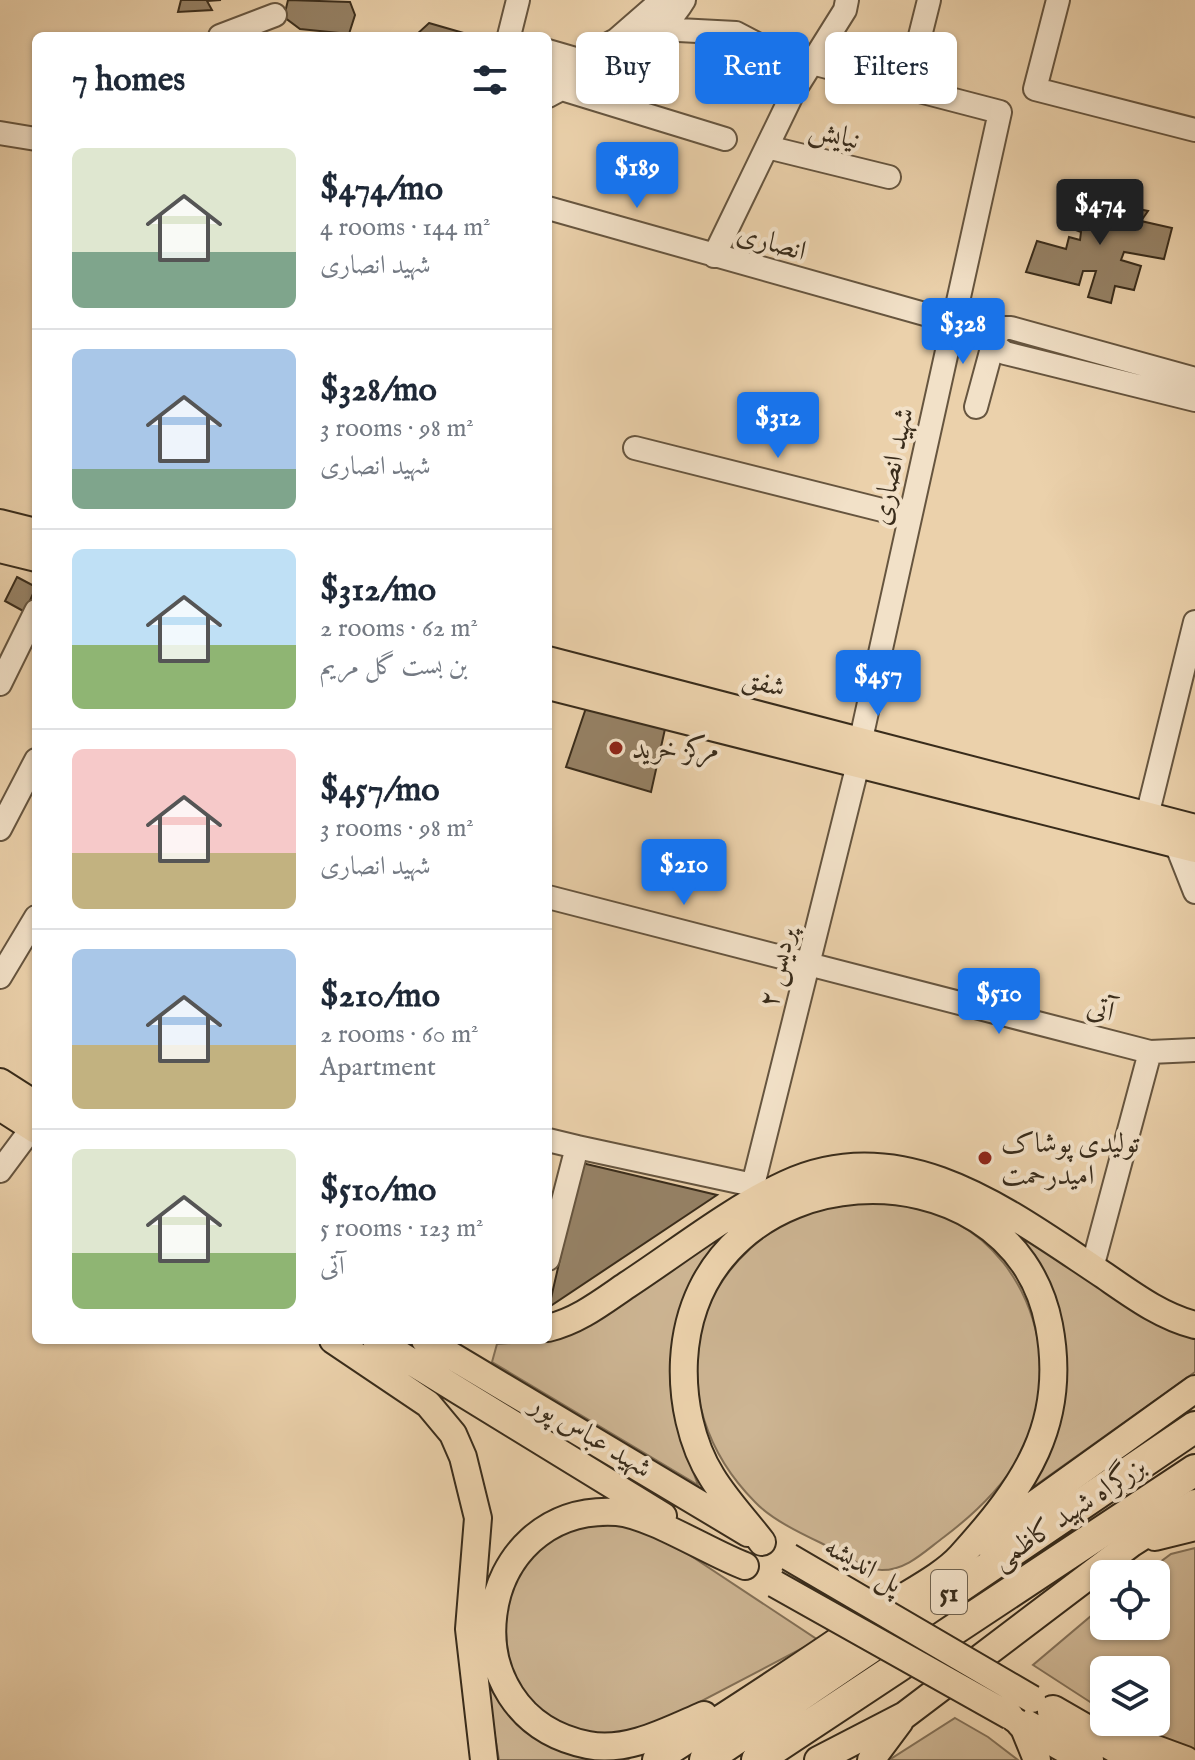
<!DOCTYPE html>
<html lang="en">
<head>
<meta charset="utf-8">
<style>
  body { margin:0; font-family:"IM FELL English",Amiri,serif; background:#f2f2f3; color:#1f2937; height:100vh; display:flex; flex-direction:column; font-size:30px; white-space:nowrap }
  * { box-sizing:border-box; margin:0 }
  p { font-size:26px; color:#747a83 }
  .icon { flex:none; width:44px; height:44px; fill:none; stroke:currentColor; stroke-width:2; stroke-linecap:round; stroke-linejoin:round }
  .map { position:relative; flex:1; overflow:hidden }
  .side { position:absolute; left:32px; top:32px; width:520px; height:1312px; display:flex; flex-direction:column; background:#fff; border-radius:12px; box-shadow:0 2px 6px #0004 }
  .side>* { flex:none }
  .top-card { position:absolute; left:576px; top:32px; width:498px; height:72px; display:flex; gap:16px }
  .controls { position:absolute; left:1090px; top:1560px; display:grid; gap:16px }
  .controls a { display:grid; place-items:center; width:80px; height:80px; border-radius:12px; background:#fff; box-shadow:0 2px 6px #0004; font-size:40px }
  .price { position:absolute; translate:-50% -68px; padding:0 18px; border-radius:8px; background:#1a73e8; color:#fff; font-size:26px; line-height:52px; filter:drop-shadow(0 2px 4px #0008) }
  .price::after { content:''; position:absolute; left:50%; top:48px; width:24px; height:18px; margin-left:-12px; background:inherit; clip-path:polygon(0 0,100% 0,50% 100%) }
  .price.current { background:#222; color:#fff }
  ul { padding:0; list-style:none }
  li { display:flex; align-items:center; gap:24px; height:200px; padding:0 40px }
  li+li { border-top:2px solid #e0e1e3 }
  li span { display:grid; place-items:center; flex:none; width:224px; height:160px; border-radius:12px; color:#555 }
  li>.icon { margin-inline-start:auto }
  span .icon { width:96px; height:96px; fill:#fffc; stroke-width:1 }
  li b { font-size:34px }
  h2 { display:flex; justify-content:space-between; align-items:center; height:96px; padding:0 40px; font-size:34px }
  .pill { padding:0 28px; border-radius:12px; background:#fff; box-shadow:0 2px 6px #0004; font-size:28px; line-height:72px }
  .pill.current { background:#1a73e8; color:#fff }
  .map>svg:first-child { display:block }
</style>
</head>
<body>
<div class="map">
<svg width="1195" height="1760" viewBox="0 0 1195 1760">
  <rect width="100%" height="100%" fill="#ebd1ab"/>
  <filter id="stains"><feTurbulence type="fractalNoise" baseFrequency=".0025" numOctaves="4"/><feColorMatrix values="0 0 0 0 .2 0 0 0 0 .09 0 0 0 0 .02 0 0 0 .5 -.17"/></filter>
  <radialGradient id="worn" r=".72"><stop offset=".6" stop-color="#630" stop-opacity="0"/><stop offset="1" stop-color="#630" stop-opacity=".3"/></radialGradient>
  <path fill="#cdb593" stroke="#837057" stroke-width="2" d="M874 1202C901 1205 930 1209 955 1222 1032 1263 1061 1366 1027 1442 1010 1481 977 1512 944 1537 925 1551 907 1570 882 1570 864 1570 838 1551 821 1543 800 1533 771 1519 755 1502 656 1402 685 1256 820 1207 835 1201 857 1203 874 1202Z
    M750 1217C737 1230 721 1241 709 1255 655 1324 669 1409 698 1485L492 1362 497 1344 548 1340Z
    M1014 1230 1118 1300 1195 1333V1372L1022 1495 1043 1463 1061 1418 1066 1362 1032 1261Z
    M609 1522 643 1527 667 1540 818 1640 652 1727 609 1737 573 1733 539 1715 511 1686 500 1605 514 1568 569 1526Z
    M1195 1548V1750L1125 1722H1156V1670H1104V1711L1033 1665 1104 1605V1626H1156V1574H1144L1171 1554Z
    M480 1649 512 1712 645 1748 627 1760H499Z
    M955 1718 988 1737 1018 1760H889Z"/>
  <path fill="#968266" stroke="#392c1b" stroke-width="2" d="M181 0H221L207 1 212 10 178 12Z
    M288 0 350 2 355 15 349 34 300 29 284 17Z
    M429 23 474 36H415Z
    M1069 192 1102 202 1098 221 1107 223 1114 204 1148 211 1141 221 1172 228 1164 259 1124 252 1121 260 1141 266 1134 290 1115 286 1111 303 1088 297 1096 271H1083L1079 285 1026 272 1037 241 1066 249 1069 237 1080 240 1081 232 1060 224Z
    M17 577 36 587 25 612 5 601Z
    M586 708 665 729 651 792 566 767Z
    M582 1163 717 1195 549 1307Z"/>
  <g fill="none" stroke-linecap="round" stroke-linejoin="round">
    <g stroke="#66553f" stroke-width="26">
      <path id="minor" d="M1058 0 1035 89 1195 130
        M659 29 736 33 786 59
        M220 36 275 15
        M509 36 518 0
        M548 51 579 60
        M812 63 1000 112 861 739
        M548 76 616 40 662 0
        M907 88 929 0
        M562 89 725 139
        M548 96C594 71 656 47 684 0
        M0 133 36 139
        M767 147 889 177
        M548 208 953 322
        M714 256 793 93 845 10 847 0
        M1195 379 1011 328H1003L995 337 996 346 1005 353 1195 400
        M976 407 995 337
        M635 448 910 517
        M0 684 36 611
        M1147 816 1195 622
        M0 829 36 760
        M1176 844 1195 892
        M548 897 1150 1052 1195 1050
        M0 977 36 917
        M548 1140 577 1147
        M0 1171 32 1128
        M548 1259 577 1147 753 1185 858 764
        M1092 1268 1150 1052"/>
    </g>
    <g stroke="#392c1b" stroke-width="30">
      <path id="major" d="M0 523 36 532
        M0 549 36 558
        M548 660 1195 828
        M548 686 1195 849
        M0 1082 36 1105
        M0 1107 36 1130
        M548 1328C578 1321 602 1302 627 1285 679 1251 730 1210 786 1184 904 1129 1011 1214 1105 1276 1134 1296 1161 1316 1195 1325
        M333 1340 428 1404 453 1434 463 1457 478 1518 469 1629 484 1760
        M376 1340 663 1516
        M425 1340 748 1533
        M1155 1537 1195 1527
        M982 1542 1195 1389
        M704 1715C669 1730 627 1753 588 1745 443 1716 471 1503 617 1512 651 1515 710 1553 745 1566
        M1015 1719 1022 1723 1037 1760
        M1107 1731 1186 1760
        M656 1760C733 1711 808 1662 883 1610 908 1593 942 1577 961 1556 1025 1485 1068 1424 1049 1325 1012 1133 696 1147 684 1360 682 1399 691 1444 712 1477 726 1500 746 1521 762 1542
        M818 1760 905 1715 1132 1543 1195 1503
        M871 1760 900 1721"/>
    </g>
    <g stroke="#392c1b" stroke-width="34">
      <path id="highway" d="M1053 1711 1138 1760
        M1022 1723 1088 1760
        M705 1760 1195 1427
        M757 1760 1195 1470"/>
    </g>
    <use href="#minor" stroke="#f2e1c8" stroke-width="22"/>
    <use href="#major" stroke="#ebd1ab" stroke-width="26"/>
    <use href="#highway" stroke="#ebd1ab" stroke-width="30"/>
    <g stroke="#392c1b" stroke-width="30" stroke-linecap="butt">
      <path id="major-bridge" d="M789 1557 1032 1699
        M775 1584 1010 1716"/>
    </g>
    <use href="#major-bridge" stroke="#ebd1ab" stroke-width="26"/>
  </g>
  <g fill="#8f2418" stroke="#f2e1c8" stroke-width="3">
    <circle cx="616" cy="748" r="8"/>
    <circle cx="985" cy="1158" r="8"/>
  </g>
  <g text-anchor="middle" stroke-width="8" stroke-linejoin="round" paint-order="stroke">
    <rect fill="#f2e1c8" stroke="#70624f" stroke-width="2" x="931" y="1570" width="36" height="44" rx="6"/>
    <g font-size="26" font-weight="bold" fill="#392c1b">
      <text x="949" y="1601">51</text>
    </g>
    <g font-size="28" fill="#392c1b" stroke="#f2e1c8">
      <text transform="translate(835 133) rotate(14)" y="10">نیایش</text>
      <text transform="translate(772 241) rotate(16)" y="10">انصاری</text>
      <text transform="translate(891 466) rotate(-78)" y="10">شهید انصاری</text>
      <text transform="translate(764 682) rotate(14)" y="10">شفق</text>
      <text transform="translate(776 967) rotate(-76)" y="10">پردیس ۲</text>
      <text transform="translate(1101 1008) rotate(15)" y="10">آتی</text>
      <text transform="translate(592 1435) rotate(31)" y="10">شهید عباس پور</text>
      <text transform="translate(1068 1512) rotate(-34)" y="10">بزرگراه شهید کاظمی</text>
      <text transform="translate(864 1564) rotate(30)" y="10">پل اندیشه</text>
    </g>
    <g font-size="28" fill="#392c1b" stroke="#f2e1c8" text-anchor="start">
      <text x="632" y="758">مرکز خرید</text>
      <text x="1001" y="1152">تولیدی پوشاک<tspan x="1001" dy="32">امیدرحمت</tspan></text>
    </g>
  </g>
  <rect width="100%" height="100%" filter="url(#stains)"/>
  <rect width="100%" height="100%" fill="url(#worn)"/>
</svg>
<div class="controls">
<a><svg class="icon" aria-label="locate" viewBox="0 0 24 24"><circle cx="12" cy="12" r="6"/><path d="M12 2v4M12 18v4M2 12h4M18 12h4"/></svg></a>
<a><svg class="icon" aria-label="layers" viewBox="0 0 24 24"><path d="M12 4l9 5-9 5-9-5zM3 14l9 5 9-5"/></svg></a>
</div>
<b class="price" style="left:637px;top:210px">$189</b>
<b class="price current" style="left:1100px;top:247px">$474</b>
<b class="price" style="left:963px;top:366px">$328</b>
<b class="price" style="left:778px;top:460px">$312</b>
<b class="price" style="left:878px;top:718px">$457</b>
<b class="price" style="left:684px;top:907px">$210</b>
<b class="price" style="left:999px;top:1036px">$510</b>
<div class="top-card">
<a class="pill">Buy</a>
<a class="pill current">Rent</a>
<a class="pill">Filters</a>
</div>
<section class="side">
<h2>7 homes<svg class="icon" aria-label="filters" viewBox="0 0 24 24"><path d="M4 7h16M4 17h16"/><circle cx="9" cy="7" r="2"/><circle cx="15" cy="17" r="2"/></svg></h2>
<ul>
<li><span style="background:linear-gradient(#dfe7d0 65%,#7fa58c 0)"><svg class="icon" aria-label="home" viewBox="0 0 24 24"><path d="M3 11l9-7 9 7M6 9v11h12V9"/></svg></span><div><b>$474/mo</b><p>4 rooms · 144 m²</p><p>شهید انصاری</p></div></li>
<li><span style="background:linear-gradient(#a9c7e8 75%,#7fa58c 0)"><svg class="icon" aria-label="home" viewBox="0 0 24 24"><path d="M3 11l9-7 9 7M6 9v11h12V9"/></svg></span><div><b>$328/mo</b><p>3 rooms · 98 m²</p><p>شهید انصاری</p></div></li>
<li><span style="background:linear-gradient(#bfe0f5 60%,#8fb573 0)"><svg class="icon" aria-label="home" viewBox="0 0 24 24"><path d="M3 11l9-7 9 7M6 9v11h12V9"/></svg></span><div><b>$312/mo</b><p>2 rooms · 62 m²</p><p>بن بست گل مریم</p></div></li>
<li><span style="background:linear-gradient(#f6c9c9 65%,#c2b280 0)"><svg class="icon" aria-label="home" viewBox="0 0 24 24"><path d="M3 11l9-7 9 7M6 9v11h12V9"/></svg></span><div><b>$457/mo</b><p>3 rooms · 98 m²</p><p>شهید انصاری</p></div></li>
<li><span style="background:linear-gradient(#a9c7e8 60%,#c2b280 0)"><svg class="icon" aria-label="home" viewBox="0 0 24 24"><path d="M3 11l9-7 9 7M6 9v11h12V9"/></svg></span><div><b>$210/mo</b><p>2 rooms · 60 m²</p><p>Apartment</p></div></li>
<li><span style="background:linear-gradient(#dfe7d0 65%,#8fb573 0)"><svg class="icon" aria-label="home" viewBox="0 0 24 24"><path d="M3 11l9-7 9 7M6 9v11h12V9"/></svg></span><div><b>$510/mo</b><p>5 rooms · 123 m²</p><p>آتی</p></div></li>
</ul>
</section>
</div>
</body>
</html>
